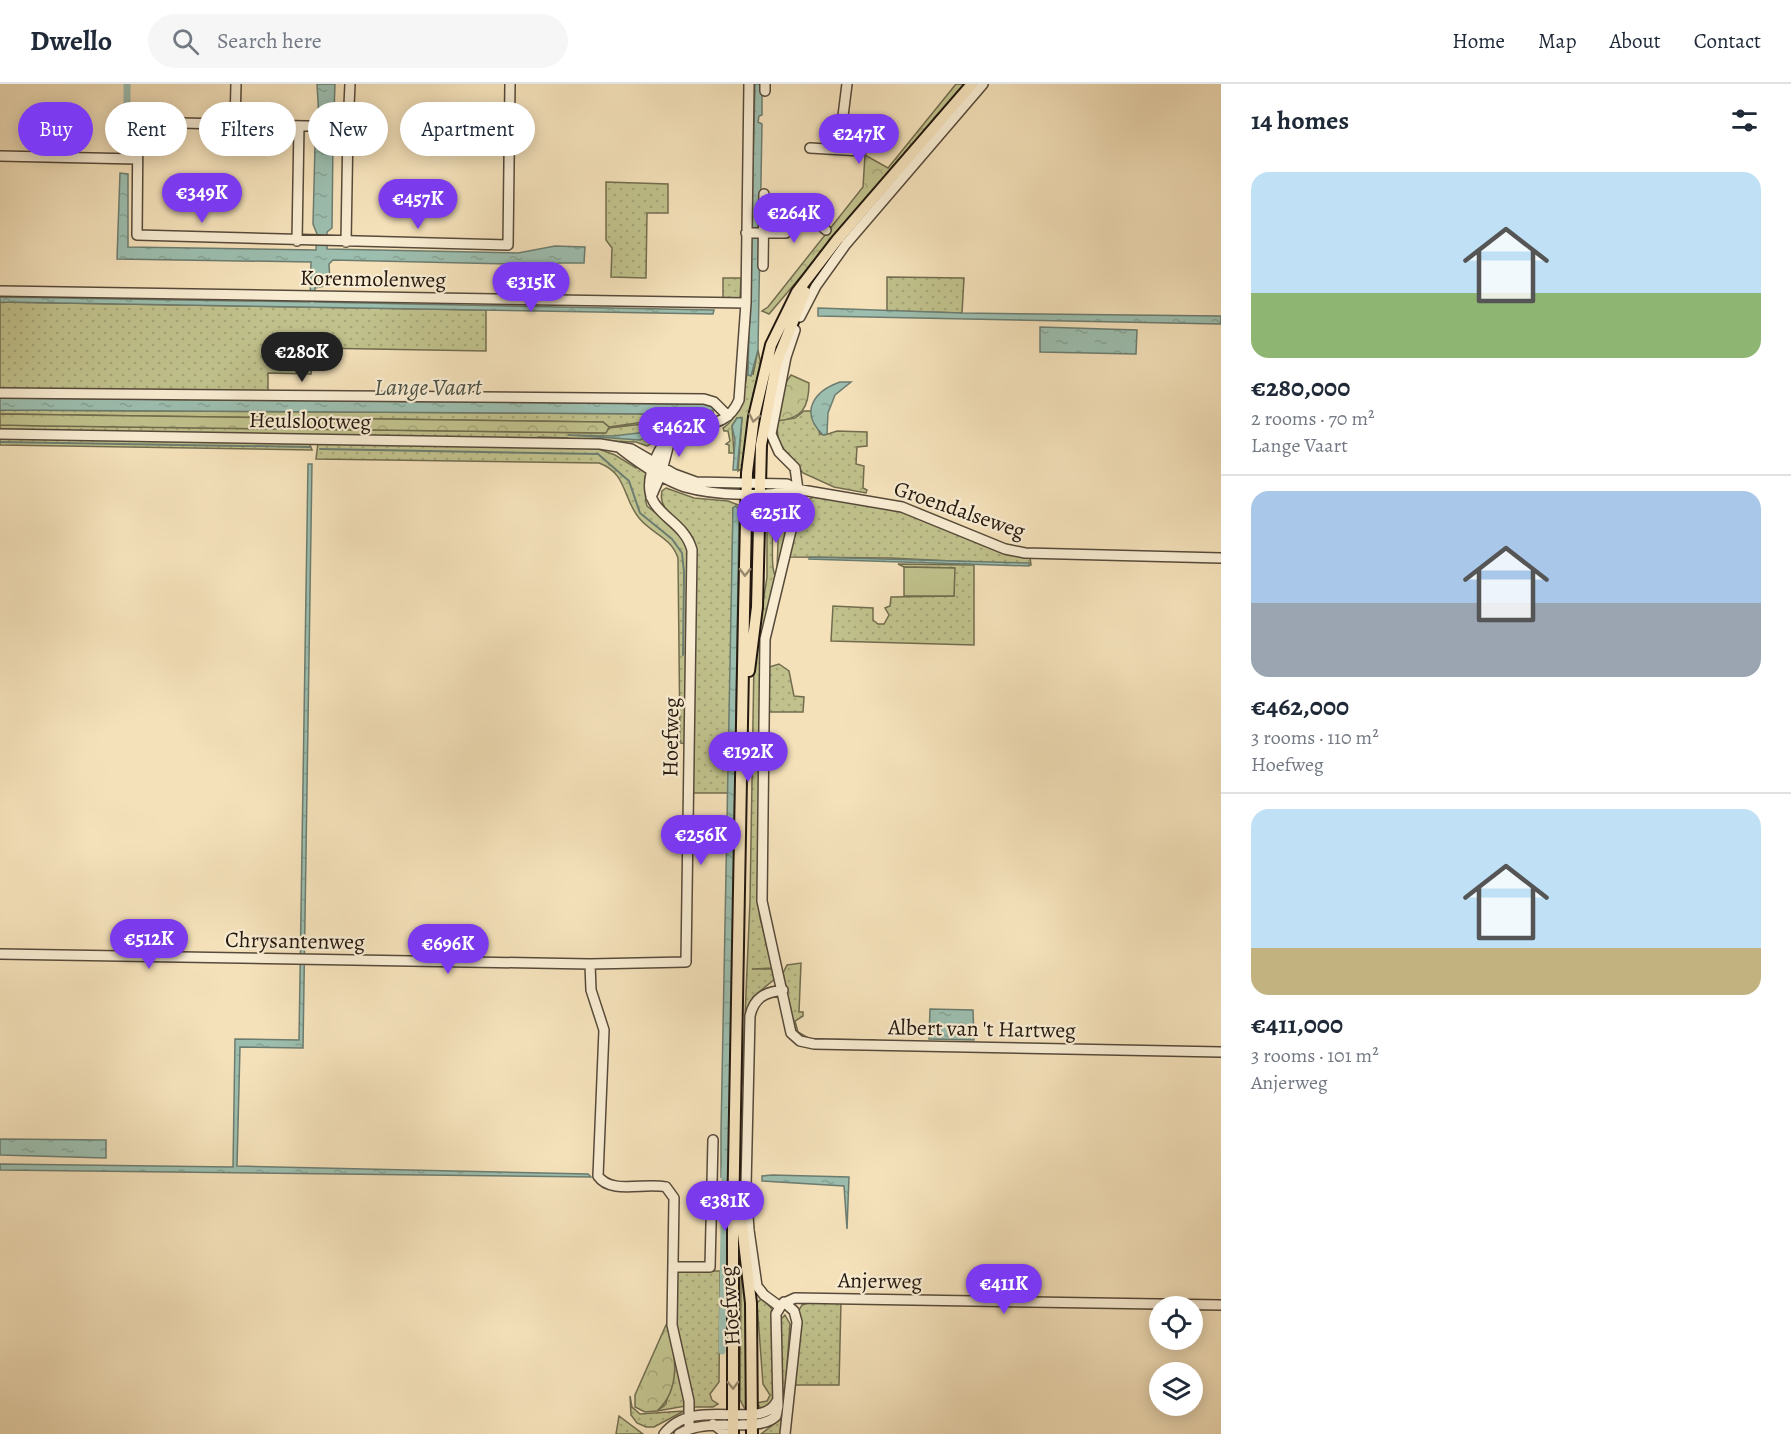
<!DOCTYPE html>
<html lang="en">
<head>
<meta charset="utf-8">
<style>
  body { margin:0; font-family:Alegreya,serif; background:#f6f6f7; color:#1f2937; height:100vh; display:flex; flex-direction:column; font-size:22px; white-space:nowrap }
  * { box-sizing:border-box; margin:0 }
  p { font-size:20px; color:#747a83 }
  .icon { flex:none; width:33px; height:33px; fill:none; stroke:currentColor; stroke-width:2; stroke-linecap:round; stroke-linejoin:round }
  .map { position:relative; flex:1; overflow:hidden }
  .details { display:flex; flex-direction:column; background:#fff; width:570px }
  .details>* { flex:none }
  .hud { position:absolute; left:18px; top:18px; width:570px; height:54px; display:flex; gap:12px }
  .buttons { position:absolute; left:1149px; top:1212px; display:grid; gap:12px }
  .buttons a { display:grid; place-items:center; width:54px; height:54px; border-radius:50%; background:#fff; box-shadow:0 3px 15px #0003; font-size:30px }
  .price { position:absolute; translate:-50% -51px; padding:0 14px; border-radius:21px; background:#7c3aed; color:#fff; font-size:20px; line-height:39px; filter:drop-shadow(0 2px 3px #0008) }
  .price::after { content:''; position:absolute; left:50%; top:36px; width:18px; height:14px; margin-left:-9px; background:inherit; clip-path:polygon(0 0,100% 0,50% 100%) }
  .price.selected { background:#222; color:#fff }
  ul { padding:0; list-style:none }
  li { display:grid; align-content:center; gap:12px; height:318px; padding:0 30px }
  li+li { border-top:2px solid #e0e1e3 }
  li span { display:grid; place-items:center; height:186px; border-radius:18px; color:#555 }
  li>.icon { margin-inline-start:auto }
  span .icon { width:108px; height:108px; fill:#fffc; stroke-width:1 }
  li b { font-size:26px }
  h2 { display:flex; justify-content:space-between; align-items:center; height:72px; padding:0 30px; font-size:26px }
  .chip { padding:0 21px; border-radius:27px; background:#fff; box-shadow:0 3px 15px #0003; font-size:21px; line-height:54px }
  .chip.selected { background:#7c3aed; color:#fff }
  header { display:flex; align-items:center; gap:36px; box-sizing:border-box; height:84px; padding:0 30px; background:#fff; border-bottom:2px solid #e0e1e3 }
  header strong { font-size:28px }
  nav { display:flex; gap:33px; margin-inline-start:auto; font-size:21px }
  .search { width:420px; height:54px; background:#f6f6f7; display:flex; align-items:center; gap:15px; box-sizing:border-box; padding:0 21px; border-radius:33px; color:#747a83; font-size:22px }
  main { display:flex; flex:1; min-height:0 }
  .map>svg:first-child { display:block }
</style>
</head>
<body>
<header>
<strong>Dwello</strong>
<div class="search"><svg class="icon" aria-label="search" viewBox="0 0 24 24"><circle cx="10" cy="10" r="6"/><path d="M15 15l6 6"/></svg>Search here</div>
<nav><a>Home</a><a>Map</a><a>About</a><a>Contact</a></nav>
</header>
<main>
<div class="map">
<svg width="1221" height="1350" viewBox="0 0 1221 1350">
  <defs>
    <pattern id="grass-dots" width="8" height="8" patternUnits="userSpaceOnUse" patternTransform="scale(1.5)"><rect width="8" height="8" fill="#c0c18c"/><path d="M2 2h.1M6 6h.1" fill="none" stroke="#a5a578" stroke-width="1.8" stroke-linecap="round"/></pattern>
    <pattern id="forest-crowns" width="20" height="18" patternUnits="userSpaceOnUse" patternTransform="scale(1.5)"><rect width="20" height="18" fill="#c0c18c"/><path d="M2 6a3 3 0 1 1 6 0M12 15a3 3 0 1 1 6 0" fill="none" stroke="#a5a578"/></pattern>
    <pattern id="water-ripples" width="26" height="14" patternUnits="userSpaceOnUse" patternTransform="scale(1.5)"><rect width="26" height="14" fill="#9cbeaf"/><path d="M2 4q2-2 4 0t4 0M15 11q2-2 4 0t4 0" fill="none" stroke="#86a395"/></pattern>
  </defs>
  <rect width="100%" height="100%" fill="#f4e1ba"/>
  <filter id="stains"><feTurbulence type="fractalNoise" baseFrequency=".00333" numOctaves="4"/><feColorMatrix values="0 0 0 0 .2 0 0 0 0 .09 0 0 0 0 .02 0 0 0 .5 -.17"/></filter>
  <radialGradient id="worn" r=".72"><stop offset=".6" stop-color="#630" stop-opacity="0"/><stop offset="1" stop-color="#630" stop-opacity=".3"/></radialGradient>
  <path fill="url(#grass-dots)" stroke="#726c4e" stroke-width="1.5" d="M606 98 668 100V129H647L646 194 611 193 612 164 606 156Z
    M887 193 964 194 962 229 887 227Z
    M723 194H741L740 215 723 217Z
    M0 218 486 226V267L314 264 311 290 268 289V310L0 307Z
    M750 254 753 291 758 266 761 281 748 335 743 384 738 387 742 334H737L732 342 734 369H729V361L726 360 730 357 728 347H724L723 344C747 329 748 280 750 254Z
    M0 310 708 318 716 326 707 320C472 321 236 316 0 314Z
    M0 326 664 330 714 328 669 340 651 337 609 343 603 338 0 330Z
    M804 327H811L820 350 825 351 837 347 867 348V362L857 363 856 380 864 382 863 404 867 406 866 409 834 403 803 389 779 359 776 337 795 334Z
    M652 339 666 342 655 352 653 359 647 362 636 358 571 356 568 354 538 353 535 356 0 346V341L605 349 609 344Z
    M0 352 309 358 312 366 0 361Z
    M318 359 593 363 615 371 636 384 638 380 645 384C650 397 642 409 647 422L678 447 688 463V660L680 659 678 474C671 453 652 450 639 434 623 415 627 389 599 379L316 375Z
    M666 404 694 414 728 417 741 422 734 891 739 426 733 424 729 709H693L696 481C694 470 695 458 689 449 681 435 657 427 662 407Z
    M783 411 789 419 788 446 777 487 778 458 774 412Z
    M813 413 895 425 1030 473 1031 481 890 474 789 473 802 420Z
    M769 422C777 440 768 482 776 493L765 536 761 567 758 799 760 834 773 884 752 885H774L776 894 753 913 748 923 746 1001H742L750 817 754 576 767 493V424Z
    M898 480 974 481V561L831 557 833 522 873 524V536L878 540H884L889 531 885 524 890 522 891 513 954 512V484L904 483Z
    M779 580 789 587 794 612 804 613 803 628H767L769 583Z
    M801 879 799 928H803V932L795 937 798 948 810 955 875 956 872 959 804 955 796 949 791 940 783 889 787 881Z
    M738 1107 748 1246 749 1322 746 1327 740 1316 741 1197Z
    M676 1187H720L719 1298 710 1310 712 1316 718 1320 713 1323H693L675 1244Z
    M762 1214 772 1225 773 1316 772 1320 761 1325 757 1319 767 1317 770 1311 763 1300 757 1219Z
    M815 1217H841L839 1301H795L798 1228 802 1221Z
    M785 1231 790 1240 782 1350H761L778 1337 781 1330 780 1236Z
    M675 1269 686 1322 657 1327 666 1320Z
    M630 1312 632 1323 640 1330 684 1327 654 1343H646L637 1339 631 1331Z
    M619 1332 643 1350H616Z"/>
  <path fill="url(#forest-crowns)" stroke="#726c4e" stroke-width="1.5" d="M956 0H965L769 230 762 227 768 223 863 103 865 71 888 84Z
    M791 291 809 299C809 324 802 335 776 337L784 301Z
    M0 330 603 338 609 343 606 349 43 342 0 341Z
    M666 1241H669C675 1270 682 1305 657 1327L645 1328 635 1323V1311Z"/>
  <path fill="#c0c18c" stroke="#726c4e" stroke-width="1.5" d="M904 483 955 484 954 512H904Z"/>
  <path fill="url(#water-ripples)" stroke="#6c7c6f" stroke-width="1.5" d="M317 0H335L334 28 330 33 329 52 333 57 332 144 327 148V165L518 169 555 162 585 163 584 179H558L555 181 333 176 329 180 330 201 315 204 314 218 714 226 713 230 0 218V213L310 218 311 178 117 175 120 89 128 90V163L316 166 317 150 313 140 315 62 320 52Z
    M755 0H762V31L759 32 758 38 762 40 758 266 751 292 748 291Z
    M818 224 962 229 1221 232V240L818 232Z
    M1040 243 1137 246 1136 270 1040 268Z
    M840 298H851L835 311 828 329 827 350 823 351C799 328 814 307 840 298Z
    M0 314 707 320 716 326 664 330 0 326Z
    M737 334H742L737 386H733L735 356 732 342Z
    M647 348H650V352L640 356 568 351 613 352Z
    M308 380H312L303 964 240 963 237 1082 588 1090 591 1093 0 1086V1080L233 1083 235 955 299 956Z
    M736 422 739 426 729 1094 721 1093V1048L733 424Z
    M810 473 1029 479V482L809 475Z
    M930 925 973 926 974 956 929 955Z
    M0 1055 106 1056V1074L0 1071Z
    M772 1091 849 1093 847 1145 844 1102 762 1097V1092Z"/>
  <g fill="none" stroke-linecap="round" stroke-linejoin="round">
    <path stroke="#6c7c6f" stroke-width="2" d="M0 358 310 363
      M320 365 598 370 629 397 640 429 672 455 682 469 684 488 683 571"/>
    <path stroke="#9cbeaf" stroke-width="7" d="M127 56V0
      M722 1267 725 1085"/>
    <g stroke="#574a3a" stroke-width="12">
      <path id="minor" d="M350 0 348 43 138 38 137 151 508 161 510 0
        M765 7V0
        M235 40 236 0
        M810 64 861 67 877 39
        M839 64 847 0
        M0 72 137 75
        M746 149H786L804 127 826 146
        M297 157 299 42
        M346 158 348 43
        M763 182 764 110
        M0 207 746 219
        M800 233 816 202 846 160 983 0
        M795 246 786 273 771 350 779 368 795 384 799 413 765 555 762 817 791 949 800 957 814 960 1221 968
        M0 309 704 315 714 318 728 332
        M0 350 600 360 631 365 674 390 696 398 787 400 796 405 902 423 1005 465 1025 469 1221 474
        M621 365C639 379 664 396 685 403 713 411 769 414 796 405
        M651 413 661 390 671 352
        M0 870 590 880
        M673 1183H710L713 1056
        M784 1218 794 1227 797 1238 785 1350
        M779 1222 764 1211 757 1202 749 1146 746 1102 750 932C754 913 766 908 783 906
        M713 1340 726 1350
        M689 1344V1317L672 1241 674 1114 666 1103C645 1098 611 1111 598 1092L604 946 591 906 590 880 686 878 692 466C683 432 641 431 651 390 668 316 719 363 739 316L746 219 749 0
        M664 1350C694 1310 762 1349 777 1317
        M679 1350C707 1332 758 1350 776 1332L778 1322 776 1230 782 1220 795 1214 1221 1221"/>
    </g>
    <g stroke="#23180f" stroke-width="14">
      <path id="major" d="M749 587 757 523 761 361 777 277 805 208
        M739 1115 751 1219 752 1350
        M733 1350V1138L744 529 747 389 754 333 771 261 797 208 837 156 972 0"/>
    </g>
    <use href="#minor" stroke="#f8ecd2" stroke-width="9"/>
    <use href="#major" stroke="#f4e1ba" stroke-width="10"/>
  </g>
  <defs><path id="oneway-chevron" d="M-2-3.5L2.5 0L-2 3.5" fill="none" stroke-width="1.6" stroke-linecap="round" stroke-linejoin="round" transform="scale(1.5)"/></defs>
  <g stroke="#96876d">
    <use href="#oneway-chevron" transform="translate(754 334) rotate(101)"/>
    <use href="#oneway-chevron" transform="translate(745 488) rotate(91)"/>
    <use href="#oneway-chevron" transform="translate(733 1301) rotate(89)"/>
  </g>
  <g text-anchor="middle" stroke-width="4.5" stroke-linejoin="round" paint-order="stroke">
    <g font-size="22" fill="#23180f" stroke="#f8ecd2">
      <text transform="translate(373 194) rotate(1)" y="8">Korenmolenweg</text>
      <text transform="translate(310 336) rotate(1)" y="8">Heulslootweg</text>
      <text transform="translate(960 425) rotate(19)" y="8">Groendalseweg</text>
      <text transform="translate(670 653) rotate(-89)" y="8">Hoefweg</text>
      <text transform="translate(295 856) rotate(1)" y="8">Chrysantenweg</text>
      <text transform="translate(982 944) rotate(1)" y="8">Albert van 't Hartweg</text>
      <text transform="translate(880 1196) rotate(1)" y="8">Anjerweg</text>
      <text transform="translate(729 1222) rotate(-94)" y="8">Hoefweg</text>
    </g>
    <g font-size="24" font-style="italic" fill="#4d5247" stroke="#f8ecd2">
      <text x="428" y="311">Lange Vaart</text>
    </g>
  </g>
  <rect width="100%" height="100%" filter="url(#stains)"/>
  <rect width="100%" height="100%" fill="url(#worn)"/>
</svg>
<div class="buttons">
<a><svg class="icon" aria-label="locate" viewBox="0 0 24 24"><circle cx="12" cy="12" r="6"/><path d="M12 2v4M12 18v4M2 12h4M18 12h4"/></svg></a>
<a><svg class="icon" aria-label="layers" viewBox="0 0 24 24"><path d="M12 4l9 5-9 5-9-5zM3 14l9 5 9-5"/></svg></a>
</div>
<b class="price" style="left:859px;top:81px">€247K</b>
<b class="price" style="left:202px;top:140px">€349K</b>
<b class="price" style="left:418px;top:146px">€457K</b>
<b class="price" style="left:794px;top:160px">€264K</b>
<b class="price" style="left:531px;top:229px">€315K</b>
<b class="price selected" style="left:302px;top:299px">€280K</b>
<b class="price" style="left:679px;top:374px">€462K</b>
<b class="price" style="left:776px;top:460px">€251K</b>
<b class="price" style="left:748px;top:699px">€192K</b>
<b class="price" style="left:701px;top:782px">€256K</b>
<b class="price" style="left:149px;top:886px">€512K</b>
<b class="price" style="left:448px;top:891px">€696K</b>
<b class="price" style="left:725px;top:1148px">€381K</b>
<b class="price" style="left:1004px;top:1231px">€411K</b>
<div class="hud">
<a class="chip selected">Buy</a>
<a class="chip">Rent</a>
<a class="chip">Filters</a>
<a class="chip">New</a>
<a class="chip">Apartment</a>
</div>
</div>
<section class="details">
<h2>14 homes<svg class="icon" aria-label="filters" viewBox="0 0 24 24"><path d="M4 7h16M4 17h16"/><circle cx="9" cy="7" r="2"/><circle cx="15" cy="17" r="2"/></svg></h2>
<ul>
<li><span style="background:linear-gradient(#bfe0f5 65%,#8fb573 0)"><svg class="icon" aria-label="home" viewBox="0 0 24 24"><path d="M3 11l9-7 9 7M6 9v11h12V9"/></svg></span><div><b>€280,000</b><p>2 rooms · 70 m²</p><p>Lange Vaart</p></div></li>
<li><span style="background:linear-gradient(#a9c7e8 60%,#9aa5b1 0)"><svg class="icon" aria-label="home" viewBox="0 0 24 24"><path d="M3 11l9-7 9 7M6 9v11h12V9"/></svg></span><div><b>€462,000</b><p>3 rooms · 110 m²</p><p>Hoefweg</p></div></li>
<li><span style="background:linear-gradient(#bfe0f5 75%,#c2b280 0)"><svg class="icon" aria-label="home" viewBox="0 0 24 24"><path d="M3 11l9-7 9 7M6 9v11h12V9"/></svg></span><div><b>€411,000</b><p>3 rooms · 101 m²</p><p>Anjerweg</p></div></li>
</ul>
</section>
</main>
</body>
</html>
